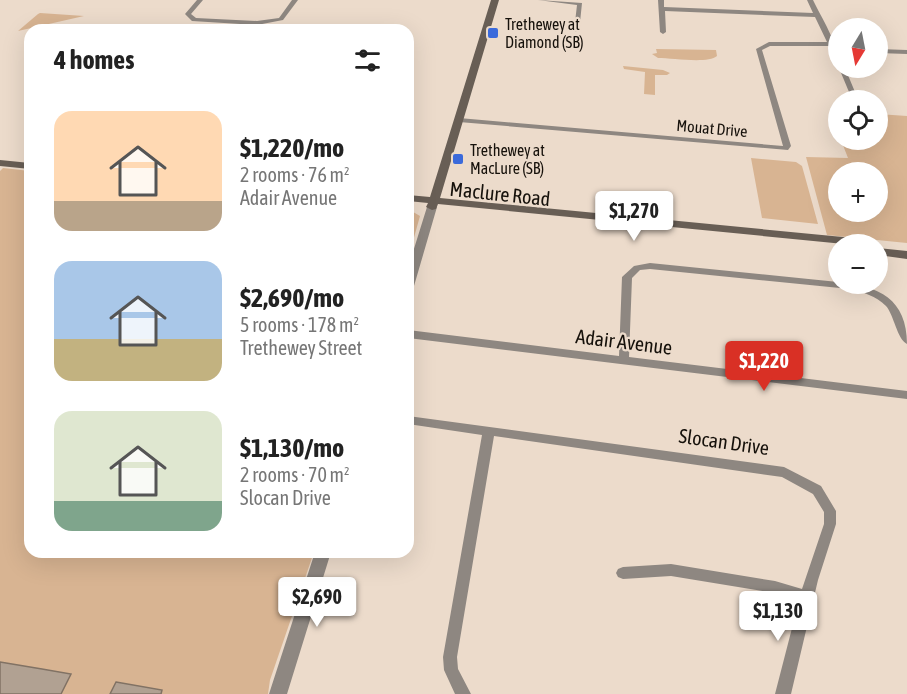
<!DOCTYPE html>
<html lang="en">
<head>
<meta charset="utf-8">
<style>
  body { margin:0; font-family:"Asap Condensed",sans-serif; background:#f6f6f6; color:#222; height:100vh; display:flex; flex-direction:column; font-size:22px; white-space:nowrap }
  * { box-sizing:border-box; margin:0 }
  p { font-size:20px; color:#767676 }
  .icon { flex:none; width:33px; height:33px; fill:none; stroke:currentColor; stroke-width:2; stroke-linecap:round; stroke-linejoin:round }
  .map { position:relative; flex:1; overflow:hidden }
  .sheet { position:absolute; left:24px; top:24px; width:390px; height:534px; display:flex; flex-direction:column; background:#fff; border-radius:18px; box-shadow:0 6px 24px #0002 }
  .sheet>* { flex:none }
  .needle { width:39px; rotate:190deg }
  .tools { position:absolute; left:828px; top:18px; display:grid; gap:12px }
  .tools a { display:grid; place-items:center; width:60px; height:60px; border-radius:50%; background:#fff; box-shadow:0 6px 24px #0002; font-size:30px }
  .price { position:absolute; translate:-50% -51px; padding:0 14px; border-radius:6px; background:#fff; color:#222; font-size:20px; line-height:39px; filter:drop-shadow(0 2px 3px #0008) }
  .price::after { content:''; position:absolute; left:50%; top:36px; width:18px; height:14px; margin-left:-9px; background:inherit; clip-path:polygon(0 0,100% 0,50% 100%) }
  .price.active { background:#d93025; color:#fff }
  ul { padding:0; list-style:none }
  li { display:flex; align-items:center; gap:18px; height:150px; padding:0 30px }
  li span { display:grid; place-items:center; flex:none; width:168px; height:120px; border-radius:18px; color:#555 }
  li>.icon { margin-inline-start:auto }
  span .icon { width:72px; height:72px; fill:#fffc; stroke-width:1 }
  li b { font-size:26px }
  h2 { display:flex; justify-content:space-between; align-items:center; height:72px; padding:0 30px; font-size:26px }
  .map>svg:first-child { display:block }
</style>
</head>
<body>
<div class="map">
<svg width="907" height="694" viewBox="0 0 907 694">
  <rect width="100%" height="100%" fill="#ecdbcb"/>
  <path fill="#d8b492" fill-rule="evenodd" d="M38 14 40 13 84 16 18 31Z
    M656 49 716 50 717 56C708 64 672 58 658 58L652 54 657 53Z
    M623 66 663 70 670 73 667 75H655V95L644 94 645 72 624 69Z
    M878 114 907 116V243L827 235 806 157 848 158 841 140H878ZM838 172H878V212H838Z
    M751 158 796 162 802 166 818 224 762 218Z
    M3 168 30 171V552H314L270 680 268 694H0V171Z
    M408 209 420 216 408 259Z"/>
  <path fill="#b1a192" stroke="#817264" stroke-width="1.5" d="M0 662 42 669 71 674 61 694H0Z
    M116 682 162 690 161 694H110Z"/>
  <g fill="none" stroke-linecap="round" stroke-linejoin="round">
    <path fill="#8e8781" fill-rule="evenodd" d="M197 0H203L191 14 196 18 257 21 279 18 292 0H298L283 20 257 25 192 21 185 14Z
      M538 0 582 3 579 32 574 31 577 5Z
      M658 0H664V7L813 13 807 0H813C821 17 838 43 838 61L835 59 829 46H770L762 50 791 146 788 150 459 122 455 120 459 118 783 146 756 49 769 42H827L815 17 665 11 666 32 663 34 660 32Z
      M878 49 907 50V54L878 53Z
      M839 68H845L855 92 854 93 849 92Z
      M650 263 838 282V284C879 284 907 300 907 344 897 339 894 315 886 306 876 296 863 292 850 289L650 269 640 270 632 278 629 357 907 391V399L408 338V330L619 356 622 277 634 266Z
      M408 416 784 467 821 486 836 511V524L818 580 791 694H775L799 601 775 593 671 576 623 579 618 577 616 573 618 569 623 567 671 564 775 581 802 589 824 524V512L813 494 782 477 494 436 457 657 458 669 471 694H455L444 670 443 657 482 435 408 424Z"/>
    <path fill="#8e8781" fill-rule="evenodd" d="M432 204 437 207 414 286 408 290V268L427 207Z
      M315 552H331L287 694H269Z"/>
    <path fill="#685e55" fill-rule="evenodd" d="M491 0H499L440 198 874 240 880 244 878 247V244H844L438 204 436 209 432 210 426 207 428 203 408 201V195L430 197Z
      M0 160 30 163V169L0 166Z
      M878 248 907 251V259L878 255Z"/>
  </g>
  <g fill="#3b6adb" stroke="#ecdbcb" stroke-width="2">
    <rect x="487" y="27" width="12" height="12" rx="3"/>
    <rect x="452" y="153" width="12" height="12" rx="3"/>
  </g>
  <g text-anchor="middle" stroke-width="4.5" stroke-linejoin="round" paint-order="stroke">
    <g font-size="16" fill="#16110b" stroke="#ecdbcb" text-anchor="start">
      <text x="505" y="30">Trethewey at<tspan x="505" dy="18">Diamond (SB)</tspan></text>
      <text x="470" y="156">Trethewey at<tspan x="470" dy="18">MacLure (SB)</tspan></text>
    </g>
    <g font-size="16" fill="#16110b" stroke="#ecdbcb">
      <text transform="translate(712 128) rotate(5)" y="6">Mouat Drive</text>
    </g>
    <g font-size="20" fill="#16110b" stroke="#ecdbcb">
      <text transform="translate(500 194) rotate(6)" y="7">Maclure Road</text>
      <text transform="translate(624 342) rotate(7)" y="7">Adair Avenue</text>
      <text transform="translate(724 442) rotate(8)" y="7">Slocan Drive</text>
    </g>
  </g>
</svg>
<div class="tools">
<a><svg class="needle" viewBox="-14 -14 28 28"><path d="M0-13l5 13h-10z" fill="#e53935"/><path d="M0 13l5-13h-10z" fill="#767676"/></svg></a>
<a><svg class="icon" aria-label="locate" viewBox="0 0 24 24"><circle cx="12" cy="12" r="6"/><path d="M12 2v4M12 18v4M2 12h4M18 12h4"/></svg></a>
<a>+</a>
<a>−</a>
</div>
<b class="price" style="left:634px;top:242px">$1,270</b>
<b class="price active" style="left:764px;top:392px">$1,220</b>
<b class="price" style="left:317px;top:628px">$2,690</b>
<b class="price" style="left:778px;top:642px">$1,130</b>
<section class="sheet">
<h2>4 homes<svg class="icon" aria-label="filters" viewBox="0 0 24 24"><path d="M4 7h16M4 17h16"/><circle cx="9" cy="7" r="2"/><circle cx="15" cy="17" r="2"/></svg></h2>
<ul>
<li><span style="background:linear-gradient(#ffd9b3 75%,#b9a48a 0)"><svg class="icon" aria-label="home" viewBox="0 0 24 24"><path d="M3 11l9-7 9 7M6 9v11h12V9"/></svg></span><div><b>$1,220/mo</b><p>2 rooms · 76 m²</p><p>Adair Avenue</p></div></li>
<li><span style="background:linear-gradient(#a9c7e8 65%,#c2b280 0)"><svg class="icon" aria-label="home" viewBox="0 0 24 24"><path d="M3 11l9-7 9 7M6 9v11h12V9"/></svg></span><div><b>$2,690/mo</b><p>5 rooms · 178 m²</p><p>Trethewey Street</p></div></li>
<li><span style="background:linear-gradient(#dfe7d0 75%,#7fa58c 0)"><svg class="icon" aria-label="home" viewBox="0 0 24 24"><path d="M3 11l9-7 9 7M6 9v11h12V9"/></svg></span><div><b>$1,130/mo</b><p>2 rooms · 70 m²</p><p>Slocan Drive</p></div></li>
</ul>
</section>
</div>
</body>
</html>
